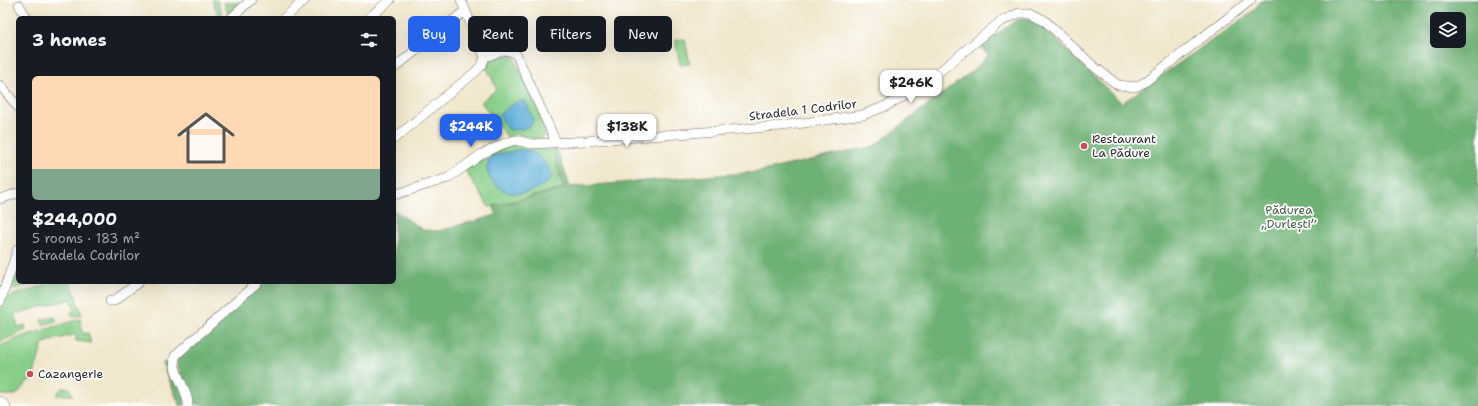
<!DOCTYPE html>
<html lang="en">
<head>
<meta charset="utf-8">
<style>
  body { margin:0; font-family:"Shantell Sans",sans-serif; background:#242831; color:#f1f3f6; height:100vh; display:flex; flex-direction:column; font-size:15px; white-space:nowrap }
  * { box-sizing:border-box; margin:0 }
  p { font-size:13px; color:#9ea1a6 }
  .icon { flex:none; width:22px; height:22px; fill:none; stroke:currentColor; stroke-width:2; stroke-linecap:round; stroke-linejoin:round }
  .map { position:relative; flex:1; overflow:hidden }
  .panel { position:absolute; left:16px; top:16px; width:380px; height:268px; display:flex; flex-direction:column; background:#171b24; border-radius:6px; box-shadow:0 4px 16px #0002 }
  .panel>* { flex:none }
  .banner { position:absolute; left:408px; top:16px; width:380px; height:36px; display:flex; gap:8px }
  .tools { position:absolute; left:1430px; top:12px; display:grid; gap:8px }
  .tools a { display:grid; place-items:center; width:36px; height:36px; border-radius:6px; background:#171b24; box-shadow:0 4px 16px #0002; font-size:20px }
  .price { position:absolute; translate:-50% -34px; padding:0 9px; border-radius:8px; background:#fff; color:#222; font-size:13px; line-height:26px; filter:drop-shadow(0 1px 2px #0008) }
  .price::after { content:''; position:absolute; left:50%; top:24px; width:12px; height:9px; margin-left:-6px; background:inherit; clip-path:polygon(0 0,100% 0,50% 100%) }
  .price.selected { background:#2563eb; color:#fff }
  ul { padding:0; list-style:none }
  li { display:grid; align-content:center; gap:8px; height:212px; padding:0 16px }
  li+li { border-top:1px solid #363941 }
  li span { display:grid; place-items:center; height:124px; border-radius:6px; color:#555 }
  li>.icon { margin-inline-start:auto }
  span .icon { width:72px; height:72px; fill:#fffc; stroke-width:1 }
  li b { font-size:17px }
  h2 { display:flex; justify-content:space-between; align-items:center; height:48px; padding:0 16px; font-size:17px }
  .pill { padding:0 14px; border-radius:6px; background:#171b24; box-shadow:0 4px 16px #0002; font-size:14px; line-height:36px }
  .pill.selected { background:#2563eb; color:#fff }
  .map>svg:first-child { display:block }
</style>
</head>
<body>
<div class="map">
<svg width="1478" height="406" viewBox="0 0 1478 406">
  <rect width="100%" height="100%" fill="#fff"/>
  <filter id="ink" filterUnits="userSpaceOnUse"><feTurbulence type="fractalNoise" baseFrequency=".025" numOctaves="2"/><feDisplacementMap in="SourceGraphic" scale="8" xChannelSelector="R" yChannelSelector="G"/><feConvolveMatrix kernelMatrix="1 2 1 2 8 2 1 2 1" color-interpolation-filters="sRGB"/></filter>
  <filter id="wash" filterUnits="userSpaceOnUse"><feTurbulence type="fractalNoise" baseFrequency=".012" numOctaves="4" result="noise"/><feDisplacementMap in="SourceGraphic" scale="16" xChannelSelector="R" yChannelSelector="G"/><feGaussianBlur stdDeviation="0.9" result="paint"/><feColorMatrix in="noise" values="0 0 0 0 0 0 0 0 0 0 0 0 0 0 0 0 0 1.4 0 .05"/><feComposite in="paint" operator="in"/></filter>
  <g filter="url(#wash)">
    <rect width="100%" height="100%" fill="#f1e7cd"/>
    <path fill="#88ce88" stroke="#5a7c5a" d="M212 0H217L222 14 219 16 220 18H216L219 16Z
      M224 3H240L228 14Z
      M685 39 690 64 680 65 675 40Z
      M509 53 513 55 547 131 543 138 528 140 517 133 508 138 481 102 497 89 485 64 489 60Z
      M512 144 551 146 565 188 489 207 465 170 488 155Z
      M18 262V282H39L10 290 8 289Z
      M54 282H71L82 315 72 317 71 312 75 311 71 299 14 314 18 327 25 325 26 330 0 342V313L5 298Z
      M55 317 56 321 43 325 41 320Z
      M80 319 83 334 88 333 91 343 76 341V334L43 343 32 381 29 380 16 395H0V346L21 337Z
      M62 388H69L73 395H56Z"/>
    <path fill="#6eb174" stroke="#4c6e50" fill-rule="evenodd" d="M1262 0H1478V406H205L192 403 177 364 178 357 263 282H394V210L423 230 438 231 497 215 493 206 564 189 551 145 556 146 570 187 758 172 874 146 976 68 988 55 980 46 1015 21 1026 17 1043 27 1122 103 1251 13ZM1437 19H1459V41H1437Z
      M162 363H172L187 404 180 406Z"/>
    <path fill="#5daed8" stroke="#446c82" d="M525 100 533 119 532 124 524 129 509 130 499 115 512 104Z
      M522 149C536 151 546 161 552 175L549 182C529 193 510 201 493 182 485 174 486 166 491 156Z"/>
  </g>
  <g filter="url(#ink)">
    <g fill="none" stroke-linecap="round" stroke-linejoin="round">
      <g stroke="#706d64" stroke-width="10">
        <path id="minor" d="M461 0 485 57
          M19 5 27 18
          M231 18 251 0
          M284 18 305 0
          M369 18 390 0
          M394 68 465 11
          M0 85 18 107
          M394 139 474 73 482 65 485 57C495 54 510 45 517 56L556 142
          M394 195 448 178 482 154 503 144 515 140 532 144 572 142 781 126 863 115 888 105 928 81 1000 22 1019 13H1030L1044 20 1092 65 1118 85 1135 87 1145 82 1251 0
          M0 199 18 193
          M110 301H114L139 282
          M0 302 18 249
          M0 401 6 406
          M188 406C189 389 171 373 175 356L258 282"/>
      </g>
      <use href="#minor" stroke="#fff" stroke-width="9"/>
    </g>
  </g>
  <g fill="#d1495b" stroke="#fff" stroke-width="1.5">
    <circle cx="1084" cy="146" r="4"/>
    <circle cx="30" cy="374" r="4"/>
  </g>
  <g text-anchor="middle" stroke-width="3.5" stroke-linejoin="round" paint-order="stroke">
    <g font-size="12" fill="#2b2b2b" stroke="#fff">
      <text transform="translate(803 110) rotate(-7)" y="4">Stradela 1 Codrilor</text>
    </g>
    <g font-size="12" fill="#2b2b2b" stroke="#fff" text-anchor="start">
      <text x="1092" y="143">Restaurant<tspan x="1092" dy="14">La Pădure</tspan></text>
      <text x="38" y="378">Cazangerie</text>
    </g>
    <g font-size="12" fill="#475c47" stroke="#fff">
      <text x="1289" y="214">Pădurea<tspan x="1289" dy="14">„Durlești”</tspan></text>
    </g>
  </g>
</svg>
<div class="tools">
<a><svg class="icon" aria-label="layers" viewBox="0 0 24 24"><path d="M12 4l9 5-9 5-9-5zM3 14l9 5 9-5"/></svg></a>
</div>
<b class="price" style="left:911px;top:104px">$246K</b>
<b class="price selected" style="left:471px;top:148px">$244K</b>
<b class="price" style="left:627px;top:148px">$138K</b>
<div class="banner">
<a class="pill selected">Buy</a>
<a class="pill">Rent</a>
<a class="pill">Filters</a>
<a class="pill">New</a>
</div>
<section class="panel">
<h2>3 homes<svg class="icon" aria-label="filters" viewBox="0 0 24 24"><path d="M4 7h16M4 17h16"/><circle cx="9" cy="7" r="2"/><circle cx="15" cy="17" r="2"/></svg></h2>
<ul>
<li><span style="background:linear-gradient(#ffd9b3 75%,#7fa58c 0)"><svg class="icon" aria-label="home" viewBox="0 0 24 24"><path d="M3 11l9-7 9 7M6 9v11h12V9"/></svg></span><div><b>$244,000</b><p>5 rooms · 183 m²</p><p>Stradela Codrilor</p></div></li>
</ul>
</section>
</div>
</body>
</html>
